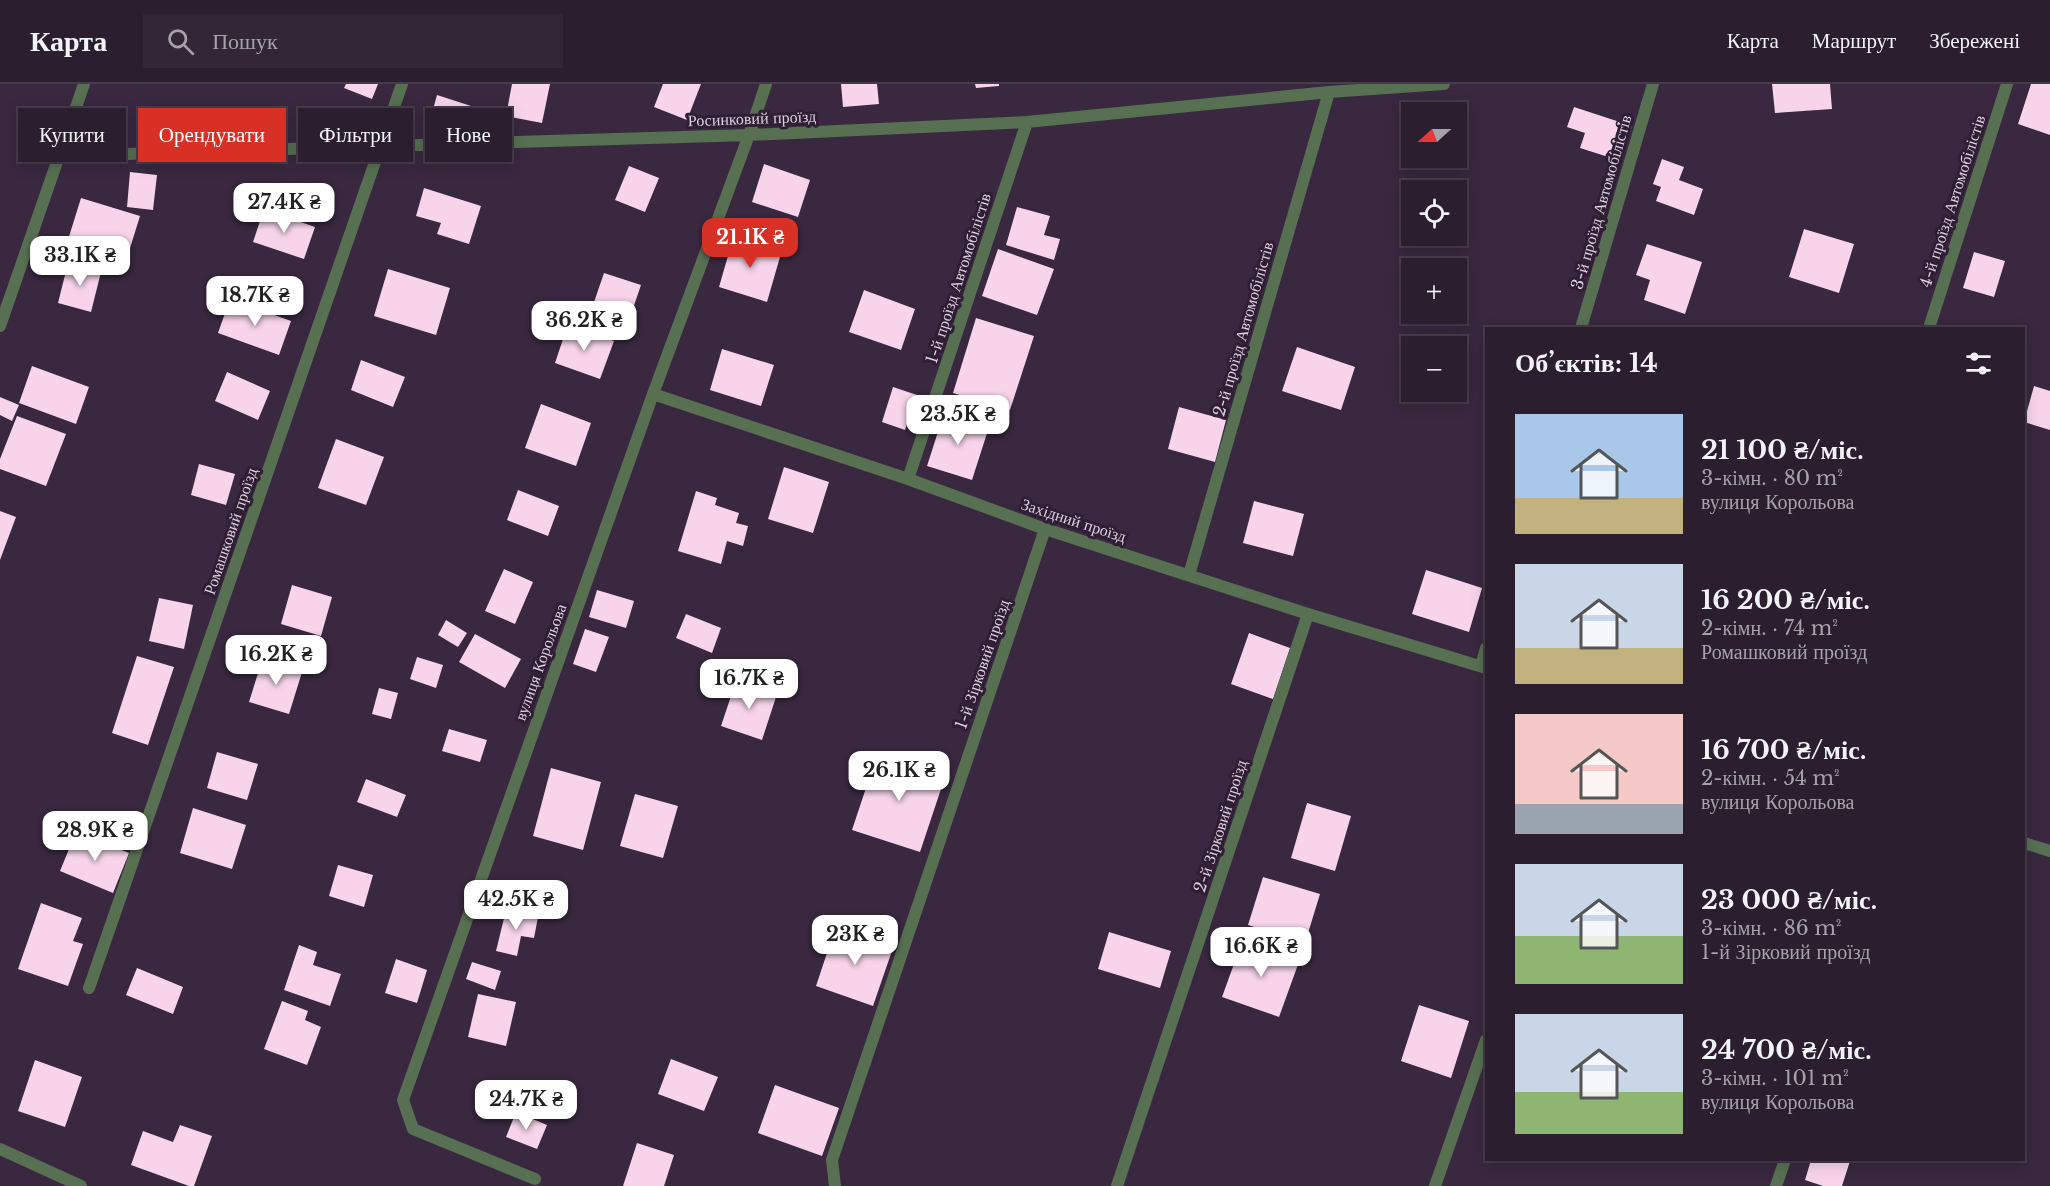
<!DOCTYPE html>
<html lang="uk">
<head>
<meta charset="utf-8">
<style>
  body { margin:0; font-family:"Libre Baskerville",serif; background:#332737; color:#f1f3f6; height:100vh; display:flex; flex-direction:column; font-size:22px; white-space:nowrap }
  * { box-sizing:border-box; margin:0 }
  p { font-size:20px; color:#a6a2aa }
  .icon { flex:none; width:33px; height:33px; fill:none; stroke:currentColor; stroke-width:2; stroke-linecap:round; stroke-linejoin:round }
  .map { position:relative; flex:1; overflow:hidden }
  .drawer { position:absolute; left:1485px; top:243px; width:540px; height:834px; display:flex; flex-direction:column; background:#2b1e2f; border-radius:0px; box-shadow:0 3px 15px #0003,0 0 0 2px #473c4b }
  .drawer>* { flex:none }
  .banner { position:absolute; left:18px; top:24px; width:570px; height:54px; display:flex; gap:12px }
  .needle { width:39px; rotate:249deg }
  .tools { position:absolute; left:1401px; top:18px; display:grid; gap:12px }
  .tools a { display:grid; place-items:center; width:66px; height:66px; border-radius:0px; background:#2b1e2f; box-shadow:0 3px 15px #0003,0 0 0 2px #473c4b; font-size:30px }
  .price { position:absolute; translate:-50% -51px; padding:0 14px; border-radius:12px; background:#fff; color:#222; font-size:20px; line-height:39px; filter:drop-shadow(0 2px 3px #0008) }
  .price::after { content:''; position:absolute; left:50%; top:36px; width:18px; height:14px; margin-left:-9px; background:inherit; clip-path:polygon(0 0,100% 0,50% 100%) }
  .price.current { background:#d93025; color:#fff }
  ul { padding:0; list-style:none }
  li { display:flex; align-items:center; gap:18px; height:150px; padding:0 30px }
  li span { display:grid; place-items:center; flex:none; width:168px; height:120px; border-radius:0px; color:#555 }
  li>.icon { margin-inline-start:auto }
  span .icon { width:72px; height:72px; fill:#fffc; stroke-width:1 }
  li b { font-size:26px }
  h2 { display:flex; justify-content:space-between; align-items:center; height:72px; padding:0 30px; font-size:26px }
  .pill { padding:0 21px; border-radius:0px; background:#2b1e2f; box-shadow:0 3px 15px #0003,0 0 0 2px #473c4b; font-size:21px; line-height:54px }
  .pill.current { background:#d93025; color:#fff }
  header { display:flex; align-items:center; gap:36px; box-sizing:border-box; height:84px; padding:0 30px; background:#2b1e2f; border-bottom:2px solid #473c4b }
  header strong { font-size:28px }
  nav { display:flex; gap:33px; margin-inline-start:auto; font-size:21px }
  .search { width:420px; height:54px; background:#332737; display:flex; align-items:center; gap:15px; box-sizing:border-box; padding:0 21px; border-radius:0px; color:#a6a2aa; font-size:22px }
  .map>svg:first-child { display:block }
</style>
</head>
<body>
<header>
<strong>Карта</strong>
<div class="search"><svg class="icon" aria-label="search" viewBox="0 0 24 24"><circle cx="10" cy="10" r="6"/><path d="M15 15l6 6"/></svg>Пошук</div>
<nav><a>Карта</a><a>Маршрут</a><a>Збережені</a></nav>
</header>
<div class="map">
<svg width="2050" height="1102" viewBox="0 0 2050 1102">
  <rect width="100%" height="100%" fill="#39283f"/>
  <path fill="#f7d4ea" d="M346 0H378L372 15 344 4Z
    M512 0H550L542 39 506 32Z
    M663 0H701L687 36 654 23Z
    M841 0H877L879 20 843 23Z
    M975 0H999V2L976 4Z
    M1772 0H1830L1832 25 1775 29Z
    M2031 0H2050V51L2018 40Z
    M437 11 471 22 465 41 432 29Z
    M1574 23 1632 42 1621 77 1580 64 1585 49 1567 43Z
    M1662 75 1684 83 1679 96 1703 105 1694 131 1656 117 1661 103 1653 100Z
    M764 80 810 96 798 133 752 118Z
    M629 82 659 94 645 128 615 116Z
    M130 88 157 91 153 126 127 123Z
    M424 104 481 122 469 160 437 150 441 139 416 132Z
    M81 114 140 132 126 177 67 159Z
    M1017 123 1050 132 1044 151 1060 155 1054 176 1006 161Z
    M264 125 315 143 304 175 253 158Z
    M1804 145 1854 160 1839 209 1789 193Z
    M734 151 782 166 767 218 719 203Z
    M1647 160 1702 178 1685 230 1644 216 1650 196 1636 191Z
    M998 165 1054 185 1037 231 982 212Z
    M1974 168 2005 177 1994 213 1963 204Z
    M68 179 101 188 91 228 58 219Z
    M388 185 450 204 436 251 374 232Z
    M604 189 641 201 629 236 592 224Z
    M864 206 915 225 901 266 849 248Z
    M230 215 291 237 279 271 218 249Z
    M976 234 1034 252 1010 326 953 309Z
    M568 240 614 257 600 295 555 279Z
    M1297 263 1355 283 1341 326 1282 307Z
    M722 265 774 281 761 322 710 306Z
    M361 276 405 293 393 323 351 306Z
    M32 282 89 303 76 340 19 319Z
    M227 288 270 307 258 336 215 317Z
    M2034 302 2050 307V346L2024 338Z
    M893 303 917 311 905 346 882 338Z
    M0 313 19 321 12 337 0 331Z
    M541 320 591 339 576 382 525 364Z
    M1179 323 1226 336 1215 378 1168 365Z
    M944 329 989 343 972 396 927 382Z
    M17 332 66 350 46 402 0 385V375Z
    M336 355 384 373 366 421 318 404Z
    M199 380 235 390 226 421 191 411Z
    M784 383 829 398 813 449 768 435Z
    M518 406 559 422 548 452 507 436Z
    M696 407 717 414 715 421 739 429 736 439 748 442 743 462 727 457 721 480 678 467Z
    M1254 417 1304 430 1293 472 1243 459Z
    M0 427 16 433 0 476Z
    M504 485 533 498 515 540 485 527Z
    M1426 486 1482 504 1469 548 1412 530Z
    M292 501 332 513 321 552 281 540Z
    M597 506 634 517 626 544 589 533Z
    M159 514 193 521 184 565 149 557Z
    M686 530 721 544 712 569 676 554Z
    M446 536 467 549 458 563 438 551Z
    M585 545 609 553 596 588 573 580Z
    M1249 549 1290 564 1273 615 1231 600Z
    M475 550 521 575 505 604 459 578Z
    M137 572 174 583 148 661 112 649Z
    M263 573 303 585 289 630 249 618Z
    M417 573 443 581 436 604 410 595Z
    M736 597 777 610 762 656 721 642Z
    M379 604 398 609 391 635 372 630Z
    M449 645 487 656 480 678 442 667Z
    M217 668 258 680 247 716 207 704Z
    M878 668 946 690 920 768 852 746Z
    M551 684 601 698 583 766 533 752Z
    M366 695 406 711 397 733 357 718Z
    M635 710 678 722 663 774 620 762Z
    M1307 719 1351 732 1335 787 1291 774Z
    M193 724 246 741 232 785 180 769Z
    M76 748 129 769 113 809 60 787Z
    M338 781 373 791 364 823 329 812Z
    M1263 793 1320 810 1305 859 1248 841Z
    M41 819 82 834 73 857 83 860 68 902 18 885Z
    M506 826 538 833 534 854 521 852 517 872 496 867Z
    M836 842 894 861 873 922 816 902Z
    M1109 848 1171 867 1160 904 1098 885Z
    M1243 855 1300 875 1279 933 1222 913Z
    M299 861 317 868 313 881 341 890 330 922 284 906Z
    M396 875 427 886 417 919 385 909Z
    M472 878 501 887 495 906 466 895Z
    M137 884 183 903 173 930 126 911Z
    M478 910 516 918 506 962 468 953Z
    M282 917 308 927 305 936 321 943 307 981 264 965Z
    M1419 921 1469 937 1451 994 1401 977Z
    M671 975 718 993 704 1027 658 1010Z
    M35 976 82 993 65 1043 18 1027Z
    M775 1001 839 1024 822 1072 758 1049Z
    M516 1028 547 1041 537 1065 506 1053Z
    M180 1041 212 1052 194 1102H189L131 1081 143 1047 173 1058Z
    M637 1059 674 1071 664 1102H623Z
    M1811 1076 1850 1077 1842 1102H1823L1805 1096Z"/>
  <g fill="none" stroke-linecap="round" stroke-linejoin="round">
    <path stroke="#577052" stroke-width="12" d="M60 72 749 51 1027 38 1329 8 1444 0
      M0 242 84 0
      M1581 244 1653 0
      M1929 244 2007 0
      M653 310 908 395 1045 445 1308 530 1486 584
      M908 395 1027 38
      M1189 491 1329 8
      M1481 582 1486 564
      M2024 759 2050 767
      M89 904 402 0
      M0 1065 81 1102
      M535 1095 413 1045 403 1016 653 310 749 51 766 0
      M835 1102 832 1076 1045 445
      M1117 1102 1308 530
      M1435 1102 1486 956
      M1776 1102 1785 1076"/>
  </g>
  <g text-anchor="middle" stroke-width="6" stroke-linejoin="round" paint-order="stroke">
    <g font-size="16" fill="#dcd1df" stroke="#2f1e34">
      <text transform="translate(752 34) rotate(-2)" y="6">Росинковий проїзд</text>
      <text transform="translate(1952 117) rotate(-72)" y="6">4-й проїзд Автомобілістів</text>
      <text transform="translate(1601 118) rotate(-74)" y="6">3-й проїзд Автомобілістів</text>
      <text transform="translate(958 194) rotate(-72)" y="6">1-й проїзд Автомобілістів</text>
      <text transform="translate(1243 245) rotate(-74)" y="6">2-й проїзд Автомобілістів</text>
      <text transform="translate(1074 436) rotate(18)" y="6">Західний проїзд</text>
      <text transform="translate(230 447) rotate(-71)" y="6">Ромашковий проїзд</text>
      <text transform="translate(540 578) rotate(-70)" y="6">вулиця Корольова</text>
      <text transform="translate(982 580) rotate(-71)" y="6">1-й Зірковий проїзд</text>
      <text transform="translate(1220 742) rotate(-72)" y="6">2-й Зірковий проїзд</text>
    </g>
  </g>
</svg>
<div class="tools">
<a><svg class="needle" viewBox="-14 -14 28 28"><path d="M0-13l5 13h-10z" fill="#e53935"/><path d="M0 13l5-13h-10z" fill="#a6a2aa"/></svg></a>
<a><svg class="icon" aria-label="locate" viewBox="0 0 24 24"><circle cx="12" cy="12" r="6"/><path d="M12 2v4M12 18v4M2 12h4M18 12h4"/></svg></a>
<a>+</a>
<a>−</a>
</div>
<b class="price" style="left:284px;top:150px">27.4K ₴</b>
<b class="price current" style="left:750px;top:185px">21.1K ₴</b>
<b class="price" style="left:80px;top:203px">33.1K ₴</b>
<b class="price" style="left:255px;top:243px">18.7K ₴</b>
<b class="price" style="left:584px;top:268px">36.2K ₴</b>
<b class="price" style="left:958px;top:362px">23.5K ₴</b>
<b class="price" style="left:276px;top:602px">16.2K ₴</b>
<b class="price" style="left:749px;top:626px">16.7K ₴</b>
<b class="price" style="left:899px;top:718px">26.1K ₴</b>
<b class="price" style="left:95px;top:778px">28.9K ₴</b>
<b class="price" style="left:516px;top:847px">42.5K ₴</b>
<b class="price" style="left:855px;top:882px">23K ₴</b>
<b class="price" style="left:1261px;top:894px">16.6K ₴</b>
<b class="price" style="left:526px;top:1047px">24.7K ₴</b>
<div class="banner">
<a class="pill">Купити</a>
<a class="pill current">Орендувати</a>
<a class="pill">Фільтри</a>
<a class="pill">Нове</a>
</div>
<section class="drawer">
<h2>Об’єктів: 14<svg class="icon" aria-label="filters" viewBox="0 0 24 24"><path d="M4 7h16M4 17h16"/><circle cx="9" cy="7" r="2"/><circle cx="15" cy="17" r="2"/></svg></h2>
<ul>
<li><span style="background:linear-gradient(#a9c7e8 70%,#c2b280 0)"><svg class="icon" aria-label="home" viewBox="0 0 24 24"><path d="M3 11l9-7 9 7M6 9v11h12V9"/></svg></span><div><b>21 100 ₴/міс.</b><p>3-кімн. · 80 m²</p><p>вулиця Корольова</p></div></li>
<li><span style="background:linear-gradient(#c9d6e8 70%,#c2b280 0)"><svg class="icon" aria-label="home" viewBox="0 0 24 24"><path d="M3 11l9-7 9 7M6 9v11h12V9"/></svg></span><div><b>16 200 ₴/міс.</b><p>2-кімн. · 74 m²</p><p>Ромашковий проїзд</p></div></li>
<li><span style="background:linear-gradient(#f6c9c9 75%,#9aa5b1 0)"><svg class="icon" aria-label="home" viewBox="0 0 24 24"><path d="M3 11l9-7 9 7M6 9v11h12V9"/></svg></span><div><b>16 700 ₴/міс.</b><p>2-кімн. · 54 m²</p><p>вулиця Корольова</p></div></li>
<li><span style="background:linear-gradient(#c9d6e8 60%,#8fb573 0)"><svg class="icon" aria-label="home" viewBox="0 0 24 24"><path d="M3 11l9-7 9 7M6 9v11h12V9"/></svg></span><div><b>23 000 ₴/міс.</b><p>3-кімн. · 86 m²</p><p>1-й Зірковий проїзд</p></div></li>
<li><span style="background:linear-gradient(#c9d6e8 65%,#8fb573 0)"><svg class="icon" aria-label="home" viewBox="0 0 24 24"><path d="M3 11l9-7 9 7M6 9v11h12V9"/></svg></span><div><b>24 700 ₴/міс.</b><p>3-кімн. · 101 m²</p><p>вулиця Корольова</p></div></li>
</ul>
</section>
</div>
</body>
</html>
